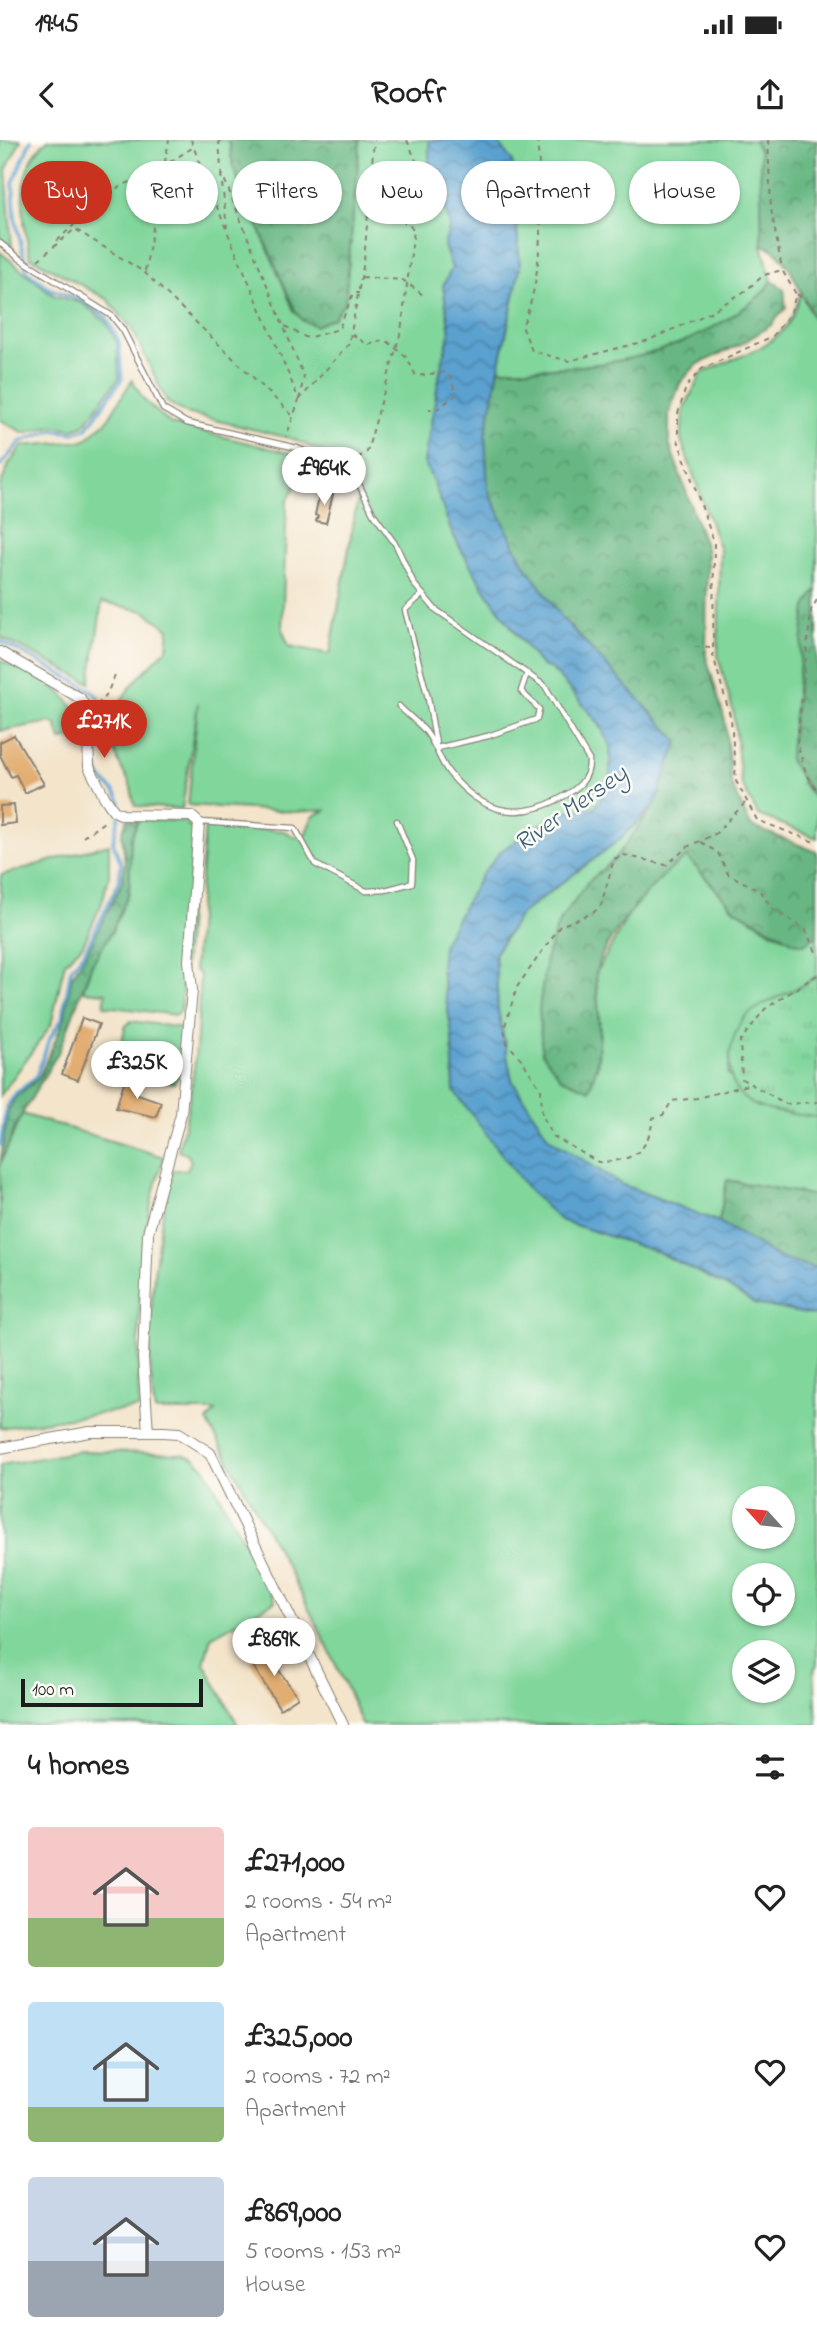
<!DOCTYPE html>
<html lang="en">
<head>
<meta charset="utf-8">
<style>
  body { margin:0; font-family:"Indie Flower",sans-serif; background:#f6f6f6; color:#222; height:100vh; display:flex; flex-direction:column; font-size:26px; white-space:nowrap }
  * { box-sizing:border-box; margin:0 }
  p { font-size:23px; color:#767676 }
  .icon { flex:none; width:38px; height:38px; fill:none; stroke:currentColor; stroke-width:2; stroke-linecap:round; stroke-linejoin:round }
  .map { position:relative; height:1585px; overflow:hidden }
  .sheet { display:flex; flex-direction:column; background:#fff; flex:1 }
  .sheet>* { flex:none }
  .top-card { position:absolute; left:21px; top:21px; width:775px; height:63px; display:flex; gap:14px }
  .needle { width:46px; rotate:297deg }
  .buttons { position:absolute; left:732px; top:1346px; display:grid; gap:14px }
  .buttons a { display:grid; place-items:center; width:63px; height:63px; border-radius:50%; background:#fff; box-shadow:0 2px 5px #0004; font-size:35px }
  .scale { position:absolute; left:21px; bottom:18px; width:182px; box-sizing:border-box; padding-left:7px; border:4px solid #1c1c1c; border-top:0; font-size:19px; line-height:24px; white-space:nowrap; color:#1c1c1c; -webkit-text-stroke:5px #fdfcf7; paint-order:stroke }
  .price { position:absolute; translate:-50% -60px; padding:0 16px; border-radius:24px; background:#fff; color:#222; font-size:23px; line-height:46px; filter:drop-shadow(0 2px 4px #0008) }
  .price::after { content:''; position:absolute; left:50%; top:42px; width:21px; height:16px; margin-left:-10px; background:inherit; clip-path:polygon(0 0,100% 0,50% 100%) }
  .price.current { background:#c8321e; color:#fff }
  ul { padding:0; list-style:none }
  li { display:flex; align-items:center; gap:21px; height:175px; padding:0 28px }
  li span { display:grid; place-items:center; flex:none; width:196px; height:140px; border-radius:7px; color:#555 }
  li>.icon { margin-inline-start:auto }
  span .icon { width:84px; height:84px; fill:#fffc; stroke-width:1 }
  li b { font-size:30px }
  h2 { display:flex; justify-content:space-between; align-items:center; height:84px; padding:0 28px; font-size:30px }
  .chip { padding:0 24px; border-radius:32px; background:#fff; box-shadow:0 2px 5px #0004; font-size:24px; line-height:63px }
  .chip.current { background:#c8321e; color:#fff }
  .status { display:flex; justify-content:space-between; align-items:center; height:49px; padding:0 35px; background:#fff; direction:ltr }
  .status svg { height:19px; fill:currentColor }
  header { display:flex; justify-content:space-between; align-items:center; height:91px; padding:0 28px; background:#fff; font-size:32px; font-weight:800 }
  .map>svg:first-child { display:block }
</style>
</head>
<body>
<div class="status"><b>19:45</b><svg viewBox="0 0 49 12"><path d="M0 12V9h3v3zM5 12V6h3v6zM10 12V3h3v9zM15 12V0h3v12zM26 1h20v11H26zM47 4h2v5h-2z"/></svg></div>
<header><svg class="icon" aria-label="back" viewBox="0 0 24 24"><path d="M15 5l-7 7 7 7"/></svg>Roofr<svg class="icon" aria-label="share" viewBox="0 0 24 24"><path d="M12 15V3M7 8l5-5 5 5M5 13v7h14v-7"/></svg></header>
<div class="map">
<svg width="817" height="1585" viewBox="0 0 817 1585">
  <defs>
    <pattern id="forest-crowns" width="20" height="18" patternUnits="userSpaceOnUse" patternTransform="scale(1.75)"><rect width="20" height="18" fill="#68b783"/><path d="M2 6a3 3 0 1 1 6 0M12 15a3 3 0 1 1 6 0" fill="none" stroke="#55946a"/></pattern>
    <pattern id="park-tufts" width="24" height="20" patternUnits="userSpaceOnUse" patternTransform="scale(1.75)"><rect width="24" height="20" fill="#80d69b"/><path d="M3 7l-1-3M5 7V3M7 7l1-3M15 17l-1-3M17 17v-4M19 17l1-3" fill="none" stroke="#6eb785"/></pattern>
    <pattern id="water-waves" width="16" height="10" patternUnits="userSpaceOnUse" patternTransform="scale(1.75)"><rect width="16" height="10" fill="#5aa1d0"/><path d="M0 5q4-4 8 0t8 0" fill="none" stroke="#4a82a8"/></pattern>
  </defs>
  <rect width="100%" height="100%" fill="#fdfcf7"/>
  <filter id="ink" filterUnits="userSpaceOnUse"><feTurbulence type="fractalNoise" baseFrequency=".0143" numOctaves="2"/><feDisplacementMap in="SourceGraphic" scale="14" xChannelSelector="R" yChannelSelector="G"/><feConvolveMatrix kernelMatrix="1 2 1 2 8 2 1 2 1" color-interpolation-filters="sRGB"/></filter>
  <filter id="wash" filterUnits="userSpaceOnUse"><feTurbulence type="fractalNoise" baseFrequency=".00686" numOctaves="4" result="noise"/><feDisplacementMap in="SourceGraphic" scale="28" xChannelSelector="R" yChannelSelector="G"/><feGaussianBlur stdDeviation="1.57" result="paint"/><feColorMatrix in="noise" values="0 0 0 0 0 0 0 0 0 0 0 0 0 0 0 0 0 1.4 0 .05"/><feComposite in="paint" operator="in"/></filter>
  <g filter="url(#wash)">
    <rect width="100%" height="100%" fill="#f3e4ca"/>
    <path fill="#80d69b" stroke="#4e795c" stroke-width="2" fill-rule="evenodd" d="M0 0H21L6 30 12 108 0 99Z
      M48 0H229L233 27 294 171 303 181 345 162 360 0H429V31L442 55 450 86 444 106 452 128 443 146 450 192 441 227 424 323C438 346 442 370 453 394 477 441 508 484 542 526L552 529 598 582 610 605V642L595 668 566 671 529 691 441 829 452 894 454 951 560 1080 660 1113 726 1146 755 1164 817 1176V1524L814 1530 817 1585H362C319 1479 262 1381 207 1281L216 1271H155C143 1206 155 1093 173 1030H187L191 1021 188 1015 178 1010C195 952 198 896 200 836L194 829 205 685 284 691 294 697 305 695 313 676 327 670 295 672 188 665 198 563 182 669 136 666C131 658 133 648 128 640 91 580 124 551 167 509L169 489 144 471 102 462 90 543 0 497V346L9 324 22 306 84 301 107 281 132 240 144 260 171 284 310 318 287 362 282 489 289 506 330 514 358 357 336 318 293 299 186 273 167 262 132 189 107 159 30 117C23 80 12 27 48 0ZM744 1358H782V1396H744ZM744 1435H782V1474H744ZM744 1512H782V1550H744Z
      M496 0H754L760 12 762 105 772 141C761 157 747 166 732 176 661 223 581 230 499 229L520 127 512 21Z
      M0 112 53 155 82 163 105 181 117 202 119 238 84 285 74 289 51 286 24 293 0 280Z
      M801 149 817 186V449L806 467 802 643 817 662V698L758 675 741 643 734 575 718 516 720 410 681 300 684 269 701 234C747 210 791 209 801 149Z
      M0 520C37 539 79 548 81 596L61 600 56 584 49 582 0 591Z
      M654 666 615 719 587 743 597 930 600 891 596 833 629 774 651 744 687 717 733 768 774 793 804 804 817 796V836L800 849 764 864 734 898 728 934 778 972 817 977V1056L727 1040 719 1082 621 1044 548 998 512 940 498 870 495 813 521 774 619 700Z
      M138 680 185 681 194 692 181 870 176 875 104 866 106 853 83 851 92 824 112 791 129 752 131 699Z
      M109 704V735L102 763 83 805 65 822 51 885 0 956 1 735Z
      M131 881 184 888 180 933 174 943 154 940 151 933C139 930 130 932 117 928L125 887Z
      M22 974 164 1017C136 1097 138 1184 139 1268L0 1288V1024Z
      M81 1311 182 1314 194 1318 205 1328 275 1461 211 1497 204 1523 238 1585H0V1325Z"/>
    <path fill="url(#forest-crowns)" stroke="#426a50" stroke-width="2" d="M229 0H360L345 162 333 178 315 186 303 181 295 171 233 27Z
      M754 0H817V186C804 164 790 110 762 105L760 12Z
      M772 141 784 149 786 168 771 185 741 204 696 225 680 243 669 274V303L707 412 706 516 725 581 731 644 751 686 817 712V796L804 804 794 802 733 768 687 717C658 734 601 800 596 834 595 843 598 856 598 866 600 894 600 924 589 950L561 938 542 913 539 869 546 819 559 782 587 743 615 719 654 666 678 601 562 478 521 419 488 350 485 296 499 229C581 230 661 223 732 176 747 166 761 157 772 141Z
      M817 449V662L789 620 806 467Z
      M127 679 138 680 131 699 129 752 112 791 92 824 60 909 17 983 0 1024 8 970 16 956 39 938 64 880 72 836 85 816 122 743 125 722 122 693Z
      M727 1040 817 1056V1128L781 1119 719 1082Z"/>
    <path fill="url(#park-tufts)" stroke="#4e795c" stroke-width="2" d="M817 836V977C774 971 725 973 730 915 731 903 737 884 746 876 767 858 795 853 817 836Z"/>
    <path fill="url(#water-waves)" stroke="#3b5e76" stroke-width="2" d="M429 0H496L512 21 520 127 485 296 488 350 521 419 562 478 678 601 654 666 619 700 521 774 495 813 498 870 512 940 549 998 621 1044 719 1082 781 1119 817 1128V1176L755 1164 726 1146 660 1113 560 1080 528 1049 454 951 452 894 441 829 443 803 481 736 501 711 529 691 566 671 595 667 610 642V605L598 582 552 529 542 526C508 485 477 441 453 394 442 370 438 346 424 323L441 227 450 192 443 146 452 128 444 106 450 86 442 55 429 31Z"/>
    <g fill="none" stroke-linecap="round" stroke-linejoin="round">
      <path stroke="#5aa1d0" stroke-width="3.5" d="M0 326 20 302 52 290 75 293 87 288 122 239 119 201 106 177 82 160 50 149 27 131 15 77 13 43 31 0
        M0 501 91 550 99 558
        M102 569C97 588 90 614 99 634 106 648 123 652 120 670
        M0 1005 7 965 17 952 36 937 50 898 62 879 71 829 84 813 119 742 121 723 113 702 119 677"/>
    </g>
    <g id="blocks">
      <path fill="#e2ad71" d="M320 352 333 354 326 383 316 381 318 376 315 375Z
        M14 595 44 644 25 653 16 635 11 637 0 615V602Z
        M14 665 16 683 0 685V666Z
        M82 878 99 884 78 940 62 934Z
        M125 939 138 943 135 953 161 962 156 977 116 968Z
        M268 1507 282 1526 278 1529 298 1557 280 1569 250 1521Z"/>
    </g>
  </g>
  <g filter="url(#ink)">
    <use href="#blocks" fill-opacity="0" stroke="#888073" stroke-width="2"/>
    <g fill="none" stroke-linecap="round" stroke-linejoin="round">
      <g stroke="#888073" stroke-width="7">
        <path id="service" d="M0 103 19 118 112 176 123 190 163 269 187 283 297 308 342 327 355 336 373 373 396 405 414 444 435 469 545 546 589 620C590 640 576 650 559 659 515 682 481 671 450 634 440 622 436 605 426 592 418 582 407 575 399 566
          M423 454 405 470 428 558 436 604
          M437 608 488 596 537 579 539 569 521 551 527 533
          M200 682 295 688 315 724 366 751 385 750 412 743 413 720 397 681"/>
      </g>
      <g stroke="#888073" stroke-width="12">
        <path id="minor" d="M0 512 80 558 87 571 89 627 105 658 114 671 123 675 191 676 199 683 189 821 192 850 181 974 148 1093 143 1218 148 1292
          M0 1308 90 1292H163L179 1293 210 1313 343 1585"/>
      </g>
      <path stroke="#888073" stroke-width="2" stroke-dasharray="5 5" stroke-linecap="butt" d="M191 0C223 88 264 173 299 260L286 297
        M219 0 221 29
        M407 0 417 23 422 48 409 83
        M537 0C542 53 545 138 522 186L532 211 569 221 649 200 707 174 745 151 764 135 782 130 796 154 791 172 773 196 702 229 686 247 678 274V300L714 402 713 515 731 579 736 641 757 680 817 703
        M768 0 771 69 782 129
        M221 31 304 237 299 259
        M221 34 227 88
        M57 101 107 53 165 25 192 8
        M38 120 75 89 144 132 293 276
        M145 131 169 0
        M362 137 403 140 423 155
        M797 154 817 171
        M285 186 307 198 339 189 353 153H359
        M352 194 368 205 386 200 407 218 416 236 443 232 451 238 456 255 437 269H429
        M299 260 349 204 364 121 374 0
        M349 323 367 312 401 191 414 90C401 76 386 75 367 77
        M817 460 811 470 797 603 806 633 817 650
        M695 507 712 508
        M97 565 106 556 115 535
        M745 663 715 694 689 706 666 725 624 715 614 719 601 765 593 773 560 786 517 847 504 889 507 903 522 920 541 950 542 975 553 996 598 1022C632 1021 648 1014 653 978L663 975 672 961 697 958 751 944
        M83 697 107 680
        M701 702 718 713 728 734 759 750 773 769 805 789 817 814
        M817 835 765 869 740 901 742 939 786 964 817 962"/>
      <use href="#service" stroke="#fff" stroke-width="4.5"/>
      <use href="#minor" stroke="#fff" stroke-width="10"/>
    </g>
  </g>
  <g text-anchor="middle" stroke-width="5" stroke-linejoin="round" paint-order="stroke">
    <g font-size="26" font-style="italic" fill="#3b5e76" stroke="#fdfcf7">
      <text transform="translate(570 667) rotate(-35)" y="9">River Mersey</text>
    </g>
  </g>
</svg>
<div class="buttons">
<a><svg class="needle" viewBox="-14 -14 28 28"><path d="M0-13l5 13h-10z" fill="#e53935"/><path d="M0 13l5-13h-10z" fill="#767676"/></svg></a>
<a><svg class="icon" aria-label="locate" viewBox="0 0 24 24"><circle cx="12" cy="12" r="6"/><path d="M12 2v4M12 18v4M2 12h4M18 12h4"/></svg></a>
<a><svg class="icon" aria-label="layers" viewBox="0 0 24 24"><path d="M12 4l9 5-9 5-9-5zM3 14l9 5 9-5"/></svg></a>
</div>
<div class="scale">100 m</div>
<b class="price" style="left:324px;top:367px">£964K</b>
<b class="price current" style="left:104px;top:620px">£271K</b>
<b class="price" style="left:137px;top:961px">£325K</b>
<b class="price" style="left:274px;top:1538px">£869K</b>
<div class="top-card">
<a class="chip current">Buy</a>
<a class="chip">Rent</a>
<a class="chip">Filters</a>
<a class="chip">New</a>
<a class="chip">Apartment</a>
<a class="chip">House</a>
</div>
</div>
<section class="sheet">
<h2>4 homes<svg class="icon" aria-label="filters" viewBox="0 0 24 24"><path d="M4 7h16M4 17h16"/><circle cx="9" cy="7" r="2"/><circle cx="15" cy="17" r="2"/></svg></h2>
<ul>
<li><span style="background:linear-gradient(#f6c9c9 65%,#8fb573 0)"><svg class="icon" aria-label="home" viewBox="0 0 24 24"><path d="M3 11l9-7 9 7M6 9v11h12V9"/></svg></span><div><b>£271,000</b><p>2 rooms · 54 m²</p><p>Apartment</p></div><svg class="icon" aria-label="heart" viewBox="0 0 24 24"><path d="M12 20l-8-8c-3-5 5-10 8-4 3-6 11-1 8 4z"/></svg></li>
<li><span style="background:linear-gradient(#bfe0f5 75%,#8fb573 0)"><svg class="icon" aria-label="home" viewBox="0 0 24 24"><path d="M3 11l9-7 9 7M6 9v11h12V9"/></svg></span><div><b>£325,000</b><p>2 rooms · 72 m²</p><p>Apartment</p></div><svg class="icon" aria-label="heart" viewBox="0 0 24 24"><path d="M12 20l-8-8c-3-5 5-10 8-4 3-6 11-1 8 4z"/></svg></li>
<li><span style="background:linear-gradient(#c9d6e8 60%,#9aa5b1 0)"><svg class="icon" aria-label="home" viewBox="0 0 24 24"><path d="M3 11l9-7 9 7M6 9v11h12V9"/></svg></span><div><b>£869,000</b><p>5 rooms · 153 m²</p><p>House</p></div><svg class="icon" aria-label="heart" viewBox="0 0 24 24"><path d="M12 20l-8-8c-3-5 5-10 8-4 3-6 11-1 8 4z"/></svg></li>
</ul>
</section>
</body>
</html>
